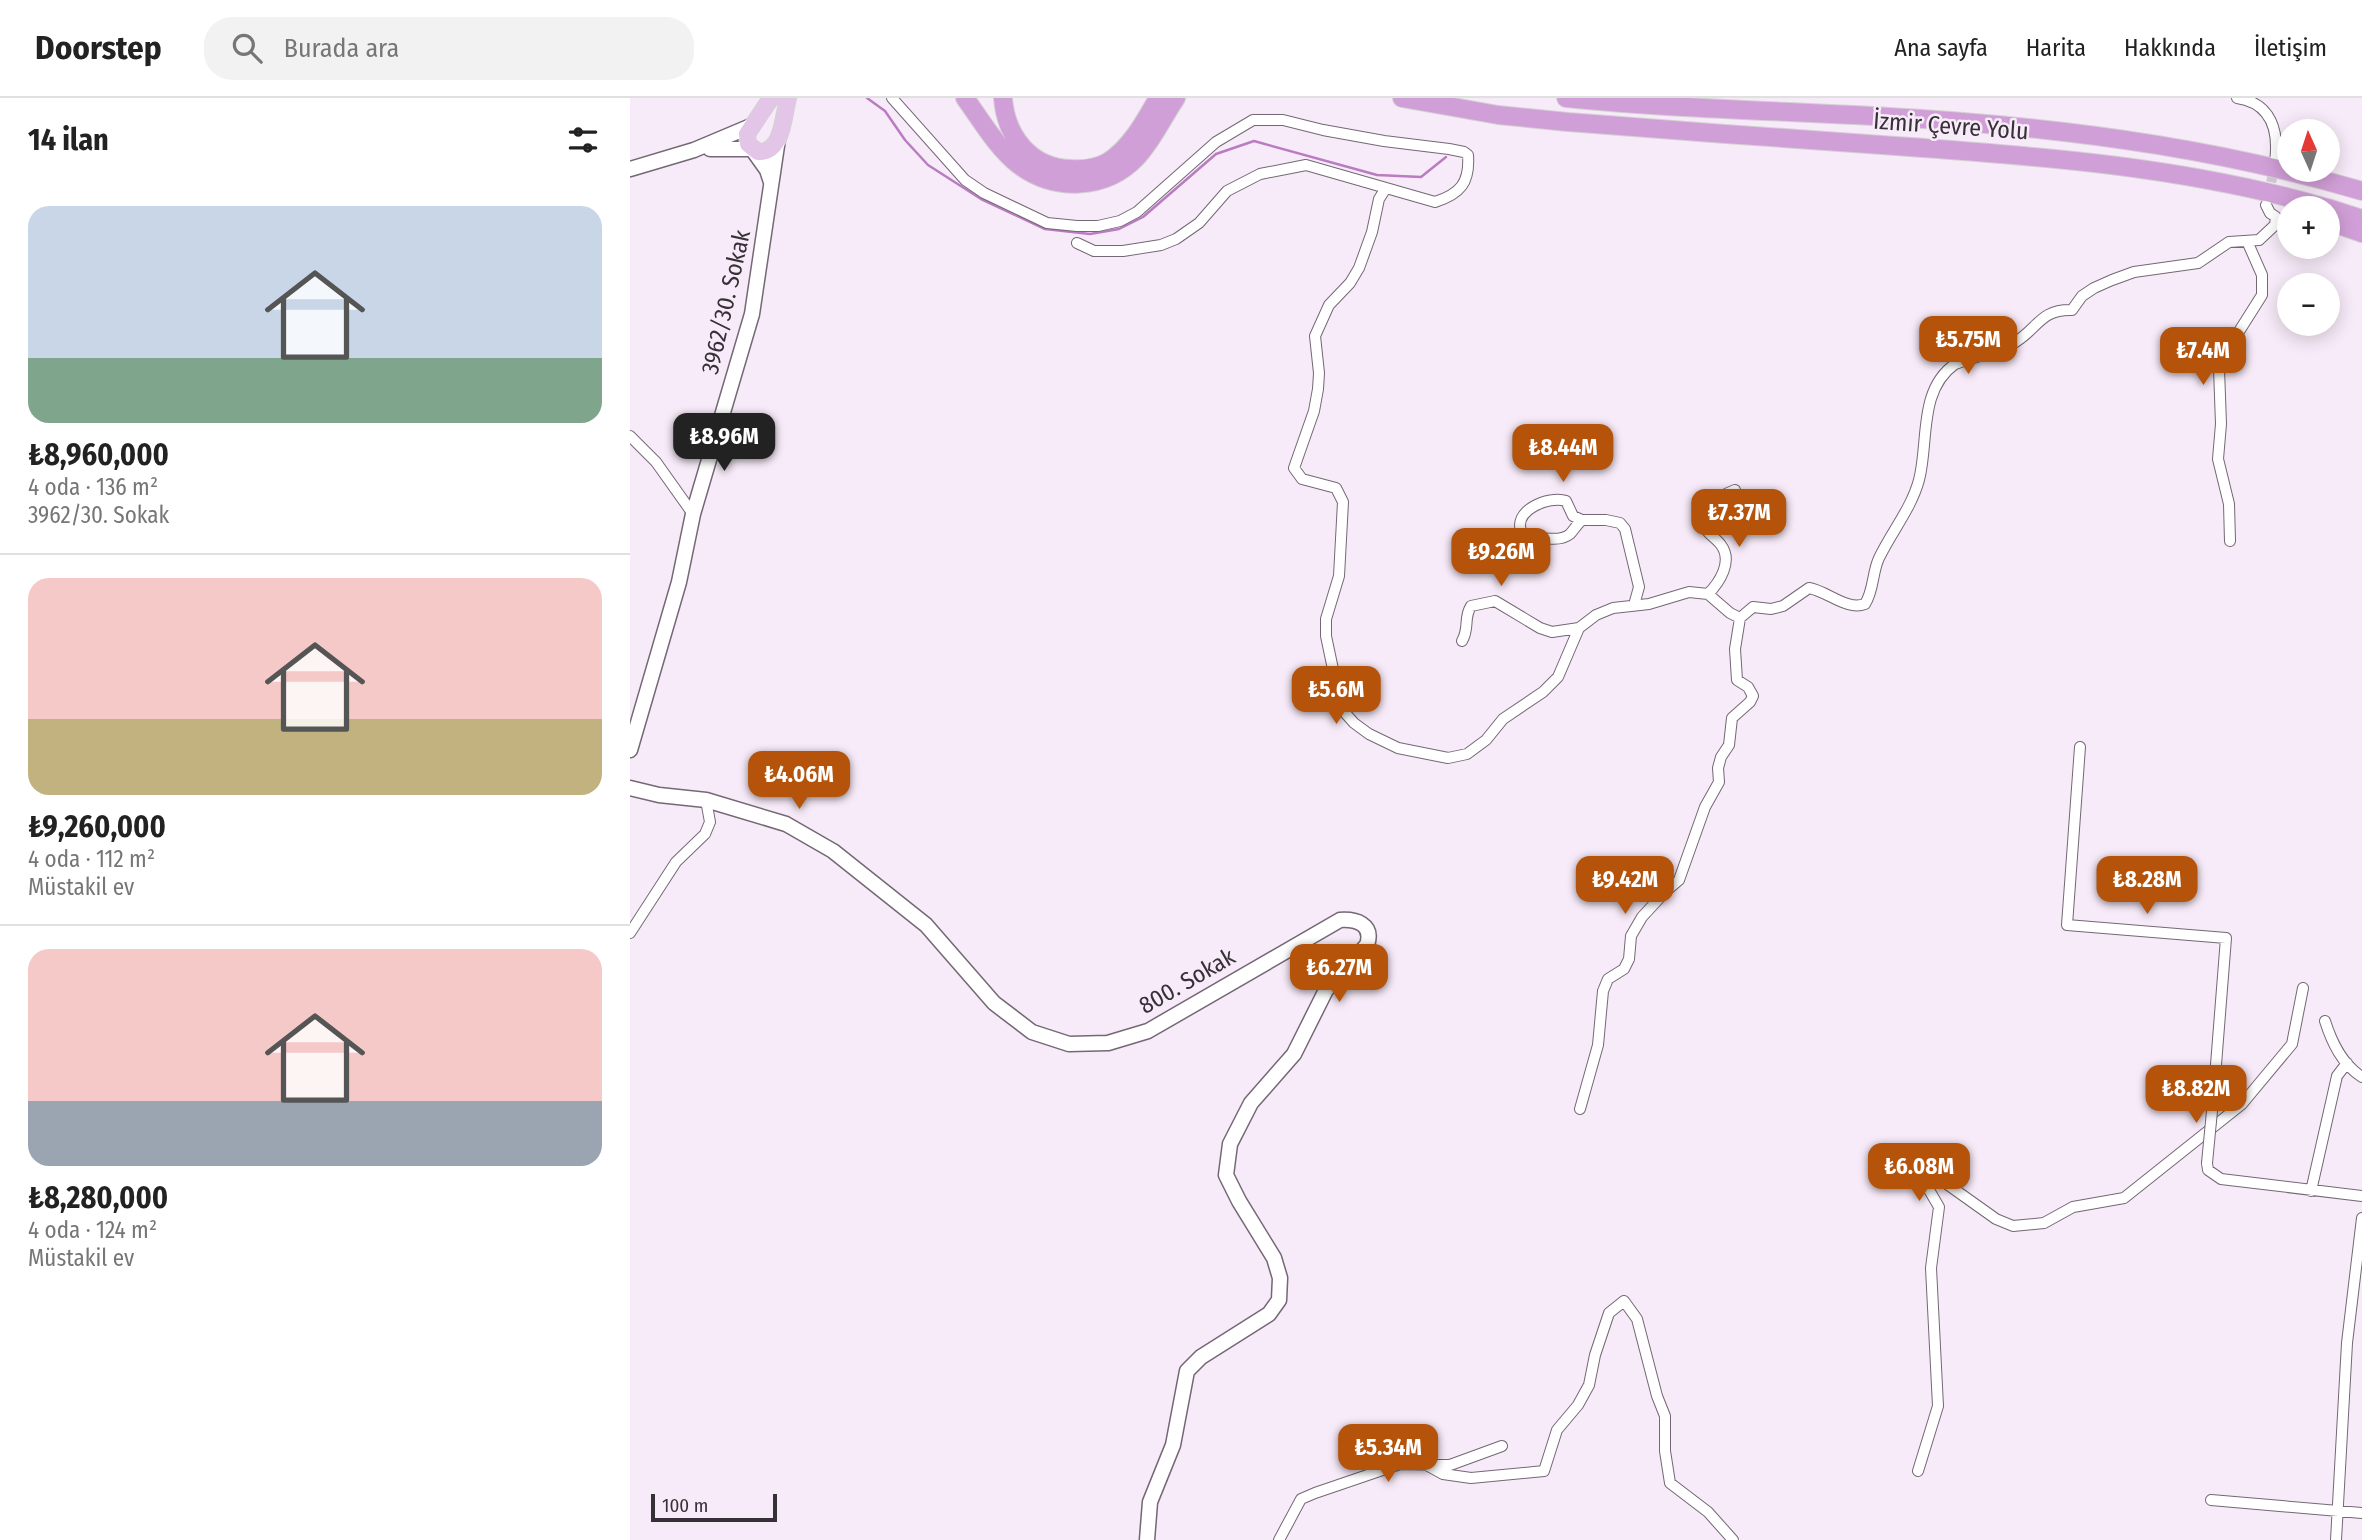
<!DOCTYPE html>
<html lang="tr">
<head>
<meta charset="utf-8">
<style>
  body { margin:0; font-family:"Fira Sans Condensed",sans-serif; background:#f2f2f2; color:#222; height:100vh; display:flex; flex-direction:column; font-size:26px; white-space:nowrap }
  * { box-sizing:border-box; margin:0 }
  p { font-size:23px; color:#767676 }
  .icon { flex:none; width:38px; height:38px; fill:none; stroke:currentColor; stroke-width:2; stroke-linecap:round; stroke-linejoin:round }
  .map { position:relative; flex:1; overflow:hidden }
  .sheet { display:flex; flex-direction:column; background:#fff; width:630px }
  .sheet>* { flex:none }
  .needle { width:46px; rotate:357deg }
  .controls { position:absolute; left:1647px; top:21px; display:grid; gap:14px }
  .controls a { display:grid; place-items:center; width:63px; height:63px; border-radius:50%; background:#fff; box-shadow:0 4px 18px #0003; font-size:35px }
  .scale { position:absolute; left:21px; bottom:18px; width:126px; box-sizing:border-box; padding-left:7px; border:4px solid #363137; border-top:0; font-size:19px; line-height:24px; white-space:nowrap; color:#363137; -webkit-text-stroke:5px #f8ebf9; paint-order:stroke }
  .price { position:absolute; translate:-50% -60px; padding:0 16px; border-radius:14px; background:#b45309; color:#fff; font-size:23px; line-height:46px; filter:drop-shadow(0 2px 4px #0008) }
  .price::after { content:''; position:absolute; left:50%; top:42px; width:21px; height:16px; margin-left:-10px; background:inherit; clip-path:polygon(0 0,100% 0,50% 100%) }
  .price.current { background:#222; color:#fff }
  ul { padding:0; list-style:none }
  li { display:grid; align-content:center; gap:14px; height:371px; padding:0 28px }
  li+li { border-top:2px solid #e0e0e0 }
  li span { display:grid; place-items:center; height:217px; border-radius:21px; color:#555 }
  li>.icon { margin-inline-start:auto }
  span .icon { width:126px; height:126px; fill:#fffc; stroke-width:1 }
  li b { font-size:30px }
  h2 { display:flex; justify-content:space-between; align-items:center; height:84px; padding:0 28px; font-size:30px }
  header { display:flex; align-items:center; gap:42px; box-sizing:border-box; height:98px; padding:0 35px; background:#fff; border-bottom:2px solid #e0e0e0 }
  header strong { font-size:33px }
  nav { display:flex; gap:38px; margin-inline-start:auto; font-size:24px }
  .search { width:490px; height:63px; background:#f2f2f2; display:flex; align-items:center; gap:18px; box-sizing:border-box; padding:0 24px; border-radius:28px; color:#767676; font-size:26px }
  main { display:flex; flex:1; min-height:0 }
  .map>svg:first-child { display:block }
</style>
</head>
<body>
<header>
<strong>Doorstep</strong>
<div class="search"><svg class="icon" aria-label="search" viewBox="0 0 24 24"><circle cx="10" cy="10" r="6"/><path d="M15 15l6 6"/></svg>Burada ara</div>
<nav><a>Ana sayfa</a><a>Harita</a><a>Hakkında</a><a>İletişim</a></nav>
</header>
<main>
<section class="sheet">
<h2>14 ilan<svg class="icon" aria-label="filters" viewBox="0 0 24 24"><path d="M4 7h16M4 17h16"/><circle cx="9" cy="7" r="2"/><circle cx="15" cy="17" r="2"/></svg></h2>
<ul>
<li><span style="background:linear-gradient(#c9d6e8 70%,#7fa58c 0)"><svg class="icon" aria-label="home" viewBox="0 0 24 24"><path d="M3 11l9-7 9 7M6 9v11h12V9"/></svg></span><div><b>₺8,960,000</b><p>4 oda · 136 m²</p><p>3962/30. Sokak</p></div></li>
<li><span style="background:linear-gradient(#f6c9c9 65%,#c2b280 0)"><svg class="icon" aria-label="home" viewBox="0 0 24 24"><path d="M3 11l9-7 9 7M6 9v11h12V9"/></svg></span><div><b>₺9,260,000</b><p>4 oda · 112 m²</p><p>Müstakil ev</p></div></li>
<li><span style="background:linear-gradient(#f6c9c9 70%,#9aa5b1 0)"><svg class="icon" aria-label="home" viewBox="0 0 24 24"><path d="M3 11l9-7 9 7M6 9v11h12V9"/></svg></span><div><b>₺8,280,000</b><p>4 oda · 124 m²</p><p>Müstakil ev</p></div></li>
</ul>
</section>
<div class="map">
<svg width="1732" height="1442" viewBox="0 0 1732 1442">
  <rect width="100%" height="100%" fill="#f8ebf9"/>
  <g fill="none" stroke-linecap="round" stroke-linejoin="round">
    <path stroke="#ba7cc1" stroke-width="2.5" d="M237 0 255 13 275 42 298 67 351 101 415 131 460 136 489 131 513 119 586 56 624 43 747 77 791 79 816 59"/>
    <path stroke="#d1c6d2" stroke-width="10" stroke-dasharray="10 5" stroke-linecap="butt" d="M1638 99 1645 66"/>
    <g stroke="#736874" stroke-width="12">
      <path id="street" d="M262 0 335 82 354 95 417 125 447 128H468L490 123 507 114 586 44 623 22H653L693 32 754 43 819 51 834 54 838 57C840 85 830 96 805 104L676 67 630 76 597 93 569 125 546 141 531 147 493 153H464L447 145
        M1607 0C1642 5 1649 34 1645 64
        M756 90 749 101 742 134 729 170 720 185 699 207 685 238 689 275 688 291 684 313 664 370 672 381 706 390 713 404 709 478 696 521V538L708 595 716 616 724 625 739 636 768 650 818 660 837 656 856 642 873 621 913 594 928 579 949 530 966 517 983 510 1019 506 1059 494 1078 496 1100 515 1110 520 1105 551 1107 582 1118 589 1123 598 1120 604 1102 620 1099 647 1091 659 1088 670 1089 684 1075 709 1049 782 1035 794 1012 819 1001 838 999 861 994 871 978 881 973 893 968 947 950 1011
        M0 338 26 364 63 416
        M952 422C947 426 944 432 940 436 928 446 905 438 892 435 881 413 919 397 936 403L943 418 952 422H976L990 425 995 431 1009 489 1004 507
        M1600 443 1599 406 1588 361 1591 326 1589 271 1596 254 1632 197V177L1617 143
        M1078 496C1090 484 1103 463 1091 447 1087 441 1079 437 1076 431 1065 410 1090 398 1105 392
        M1110 520 1123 509 1141 511 1153 508 1179 490C1197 493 1217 513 1235 506 1244 492 1242 475 1249 460 1262 433 1281 411 1289 382 1299 344 1288 292 1325 266 1344 259 1365 255 1382 246 1408 232 1409 211 1442 212L1452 198 1464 190 1482 182 1504 174 1568 165 1599 144 1629 142 1645 127 1646 119 1640 115 1636 107
        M832 543C840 529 833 521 841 508L865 503 910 530 922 534 949 530
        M1450 649 1437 827 1596 840 1584 992
        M0 835 46 764 75 736 80 724 76 702
        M1695 923C1702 945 1712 966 1732 979
        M1577 1065 1578 1072 1591 1081 1732 1098
        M1681 1093 1707 978 1717 965
        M793 1365 813 1376 841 1380 914 1373 927 1332 948 1307 959 1287 965 1257 979 1215 994 1203 1007 1221 1027 1298 1035 1318V1353L1040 1385 1078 1414 1103 1442
        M1288 1373 1308 1308 1301 1170 1309 1109 1295 1085 1298 1076 1307 1079 1366 1121 1383 1128 1414 1125 1443 1109 1494 1100 1612 1006 1662 946 1673 890
        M1581 1402 1732 1415
        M649 1442 671 1401 685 1395 770 1366 820 1367 872 1348
        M1706 1442 1717 1245 1732 1120"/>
    </g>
    <g stroke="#736874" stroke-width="17">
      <path id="secondary" d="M80 51H122L137 72 141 84
        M0 71 64 52 121 28
        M0 652 49 484 63 416 122 216 148 41
        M0 690 29 697 76 702 156 726 203 753 296 827 364 905 402 934 439 946 478 945 518 933 710 822C726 821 744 826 737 847L696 892 664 956 621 1005 600 1046 596 1077 609 1103 644 1160 650 1180 649 1202 639 1216 571 1259 557 1273 543 1347 520 1404 517 1442"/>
    </g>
    <g stroke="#d3d2d3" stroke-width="18">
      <path id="primary" d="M141 0 117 36 118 46 128 54C153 55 153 19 158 0"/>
    </g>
    <g stroke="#d3d2d3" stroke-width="20">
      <path id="highway" d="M335 0C351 22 367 50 389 67 425 94 476 92 507 59 523 42 533 19 546 0
        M373 0C376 39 401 70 441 71 454 72 467 70 478 64 501 49 515 23 528 0
        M772 0 868 17 938 24C1047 33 1157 40 1266 48 1410 58 1558 69 1697 110
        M936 0C1064 13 1193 13 1321 23 1462 34 1596 53 1732 93
        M1698 110 1732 121
        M1698 123 1732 135"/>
    </g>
    <use href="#street" stroke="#fff" stroke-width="10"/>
    <use href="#secondary" stroke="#fff" stroke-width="14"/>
    <use href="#primary" stroke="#e3c5e7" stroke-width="16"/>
    <use href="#highway" stroke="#d19fd7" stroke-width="18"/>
    <g stroke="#736874" stroke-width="12" stroke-linecap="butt">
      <path id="street-bridge" d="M1577 1065 1584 992"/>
    </g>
    <use href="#street-bridge" stroke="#fff" stroke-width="10"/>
  </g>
  <g text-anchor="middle" stroke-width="5" stroke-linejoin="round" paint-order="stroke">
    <g font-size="24" fill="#363137" stroke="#f8ebf9">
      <text transform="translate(1321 28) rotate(4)" y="8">İzmir Çevre Yolu</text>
      <text transform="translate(96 204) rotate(-77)" y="8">3962/30. Sokak</text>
      <text transform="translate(557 883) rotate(-30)" y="8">800. Sokak</text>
    </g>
  </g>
</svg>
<div class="controls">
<a><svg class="needle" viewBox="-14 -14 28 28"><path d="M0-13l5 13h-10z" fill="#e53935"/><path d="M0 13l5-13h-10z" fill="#767676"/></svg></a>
<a>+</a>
<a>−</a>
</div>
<div class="scale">100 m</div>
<b class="price" style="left:1338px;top:278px">₺5.75M</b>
<b class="price" style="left:1573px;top:289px">₺7.4M</b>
<b class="price current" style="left:94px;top:375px">₺8.96M</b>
<b class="price" style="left:933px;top:386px">₺8.44M</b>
<b class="price" style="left:1109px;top:451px">₺7.37M</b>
<b class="price" style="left:871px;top:490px">₺9.26M</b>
<b class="price" style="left:706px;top:628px">₺5.6M</b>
<b class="price" style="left:169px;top:713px">₺4.06M</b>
<b class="price" style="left:995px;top:818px">₺9.42M</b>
<b class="price" style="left:1517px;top:818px">₺8.28M</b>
<b class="price" style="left:709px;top:906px">₺6.27M</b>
<b class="price" style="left:1566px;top:1027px">₺8.82M</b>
<b class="price" style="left:1289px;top:1105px">₺6.08M</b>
<b class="price" style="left:758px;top:1386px">₺5.34M</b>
</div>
</main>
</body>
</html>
